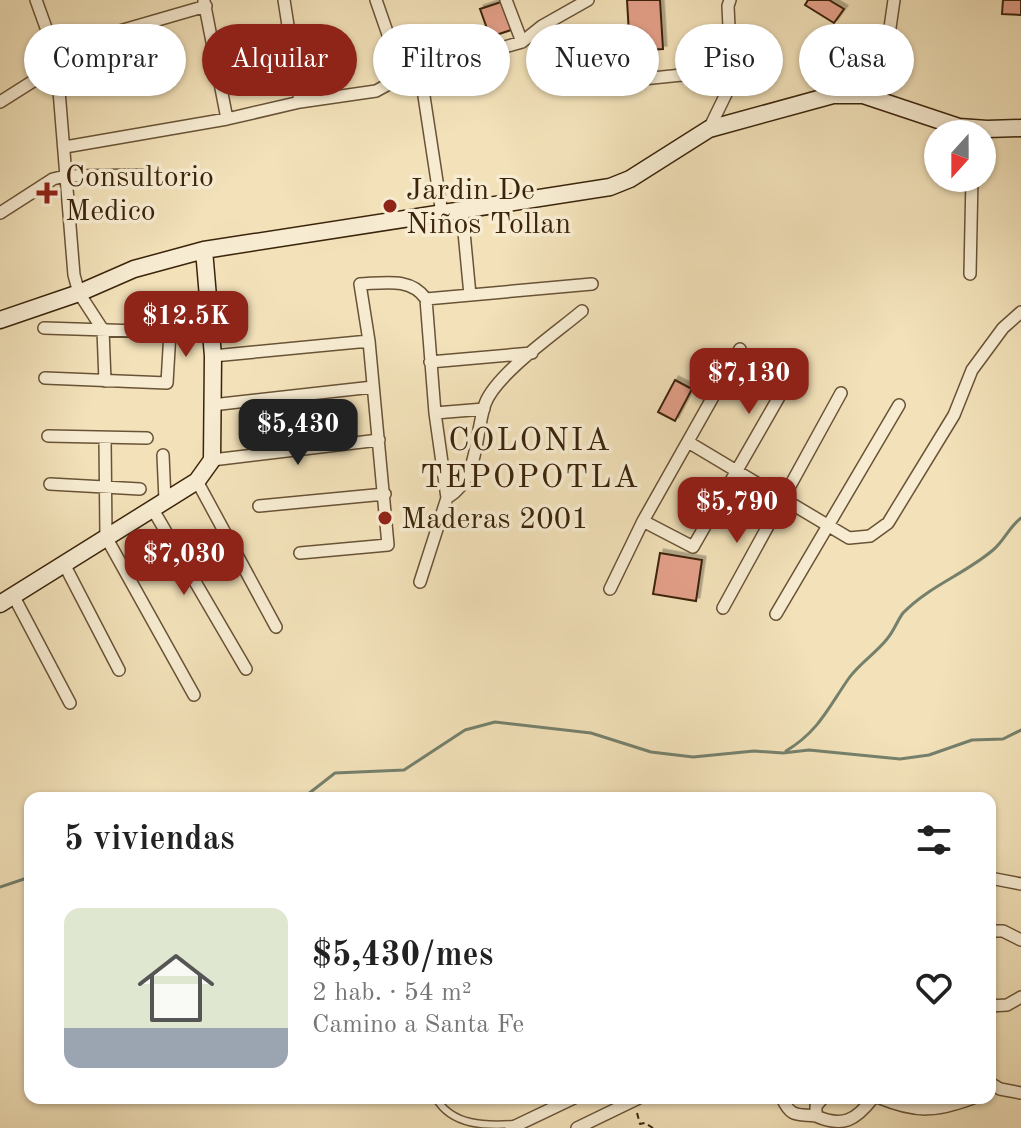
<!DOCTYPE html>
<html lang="es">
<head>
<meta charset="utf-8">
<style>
  body { margin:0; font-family:"Old Standard TT",serif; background:#f6f6f6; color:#222; height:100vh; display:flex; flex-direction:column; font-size:30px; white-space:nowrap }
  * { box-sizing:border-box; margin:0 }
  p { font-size:26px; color:#767676 }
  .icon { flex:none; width:44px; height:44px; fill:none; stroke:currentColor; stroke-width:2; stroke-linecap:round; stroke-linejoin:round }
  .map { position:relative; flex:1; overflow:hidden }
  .panel { position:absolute; left:24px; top:792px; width:972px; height:312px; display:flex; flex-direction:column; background:#fff; border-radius:16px; box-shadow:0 2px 6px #0004 }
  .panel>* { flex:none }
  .hud { position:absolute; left:24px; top:24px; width:974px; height:72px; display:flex; gap:16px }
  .needle { width:52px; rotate:201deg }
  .tools { position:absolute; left:924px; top:120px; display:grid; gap:16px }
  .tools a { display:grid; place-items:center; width:72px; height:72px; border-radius:50%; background:#fff; box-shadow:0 2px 6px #0004; font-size:40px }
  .price { position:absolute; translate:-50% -68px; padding:0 18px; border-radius:16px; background:#8f2418; color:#fff; font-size:26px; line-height:52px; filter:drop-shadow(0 2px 4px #0008) }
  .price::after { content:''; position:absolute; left:50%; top:48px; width:24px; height:18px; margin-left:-12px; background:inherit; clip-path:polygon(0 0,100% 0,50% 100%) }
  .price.current { background:#222; color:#fff }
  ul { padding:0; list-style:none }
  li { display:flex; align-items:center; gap:24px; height:200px; padding:0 40px }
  li span { display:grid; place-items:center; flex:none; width:224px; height:160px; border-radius:16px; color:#555 }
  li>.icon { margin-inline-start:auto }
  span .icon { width:96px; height:96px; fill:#fffc; stroke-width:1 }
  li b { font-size:34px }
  h2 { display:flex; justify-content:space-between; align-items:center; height:96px; padding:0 40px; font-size:34px }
  .chip { padding:0 28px; border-radius:36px; background:#fff; box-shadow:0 2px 6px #0004; font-size:28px; line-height:72px }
  .chip.current { background:#8f2418; color:#fff }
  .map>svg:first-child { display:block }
</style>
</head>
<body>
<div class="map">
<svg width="1021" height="1128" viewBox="0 0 1021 1128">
  <defs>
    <filter id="shadow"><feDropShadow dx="3.5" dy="-3.5" stdDeviation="0" flood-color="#0004"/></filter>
  </defs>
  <rect width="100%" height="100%" fill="#f2e1b9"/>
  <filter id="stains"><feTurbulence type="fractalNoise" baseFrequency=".0025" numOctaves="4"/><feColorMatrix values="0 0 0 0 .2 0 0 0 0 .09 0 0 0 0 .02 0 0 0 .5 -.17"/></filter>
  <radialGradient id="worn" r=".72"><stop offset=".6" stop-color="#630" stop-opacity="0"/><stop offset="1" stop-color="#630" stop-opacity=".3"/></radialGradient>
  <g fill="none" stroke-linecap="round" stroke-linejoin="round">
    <path stroke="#75806c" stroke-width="3" d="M786 751C819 731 828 708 849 678 860 663 876 653 887 639 894 631 897 621 903 613 929 586 965 574 993 550 1004 541 1009 527 1021 518
      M303 798 335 773 404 770 465 730 495 722 591 733 651 752 693 757 754 751 783 753 809 750 900 759 929 755 972 740 1003 739 1021 730
      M0 887 30 877"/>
  </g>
  <path fill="#e4a08a" stroke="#3b240a" stroke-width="2" filter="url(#shadow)" d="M627 0H660L663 49 630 51Z
    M808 0H829L844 9 834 23 805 5Z
    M1003 0H1021V15L1002 14Z
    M504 1 514 29 490 37 480 9Z
    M675 380 692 389 675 421 658 412Z
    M660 553 702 560 696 601 653 594Z"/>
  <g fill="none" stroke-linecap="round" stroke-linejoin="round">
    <g stroke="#695336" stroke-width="9">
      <path id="lane" d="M436 1098C452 1126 486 1126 515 1124"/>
    </g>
    <g stroke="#695336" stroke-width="14">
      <path id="street" d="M36 0 54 50 57 66 74 275 79 293 103 330 105 381
        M284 0 300 102
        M376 0 393 49 413 67 422 83 442 214
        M506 0 522 42
        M204 1 227 119
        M54 50 206 6
        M613 82 731 70
        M863 95C868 86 878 86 883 76L894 0
        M0 102 57 66
        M709 129 726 94 731 70 728 6 730 0
        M65 147 227 119 300 102 376 91 387 85 405 60 420 55 494 50 522 42 542 26 588 0
        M462 211 470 295
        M0 213 53 179 65 176 143 175
        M970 274 972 178
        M426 299 592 284
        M44 328 170 332 167 383 45 378
        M213 356 369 341
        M430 362 532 353
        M212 405 373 387
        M435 413 484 409
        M48 436 147 438
        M105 438 106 537 194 695
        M688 442 849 538 870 536 888 523 954 415 972 370 1003 328 1021 312
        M163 455 165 500
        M212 460 379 440
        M197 481 276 627
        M50 484 140 489
        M447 498C480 478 474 437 485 404 496 374 556 333 582 311
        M259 506 385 494
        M152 508 246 669
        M643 521 693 547 791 376
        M300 553 388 545 369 341 360 284C384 283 411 277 426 299
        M64 564 119 670
        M420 582 447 498 435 413 426 299
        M610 589 643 521 740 349
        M13 595 70 703
        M723 608 841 393
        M776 614 899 405
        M990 878 1021 884
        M990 931H1003L1021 940
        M990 1006 1007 1005 1021 997
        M990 1083 1000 1089 1021 1093
        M782 1098C791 1118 797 1114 816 1116
        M880 1098C916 1113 936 1112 973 1098
        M816 1116C843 1128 856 1120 873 1098
        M816 1116V1106L823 1098
        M511 1128 574 1098
        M577 1128 639 1098"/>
    </g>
    <g stroke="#3b240a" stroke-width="19">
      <path id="secondary" d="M0 320 79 293 134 269 204 250 610 187 630 179 709 129 833 95H863L959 127 987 129 1021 128
        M0 604 197 481 212 460 213 356 204 250"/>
    </g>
    <path stroke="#3b240a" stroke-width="2" stroke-dasharray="6 4" stroke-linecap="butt" d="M637 1113 640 1124 645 1123 653 1128"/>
    <use href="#lane" stroke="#f7ecd2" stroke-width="6"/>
    <use href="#street" stroke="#f7ecd2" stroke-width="11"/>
    <use href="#secondary" stroke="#f7ecd2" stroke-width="16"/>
  </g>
  <g fill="#8f2418" stroke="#f7ecd2" stroke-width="3">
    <path d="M43 181h8v8h8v8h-8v8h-8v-8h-8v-8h8z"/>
    <circle cx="390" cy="206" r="8"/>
    <circle cx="385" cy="518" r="8"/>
  </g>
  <g text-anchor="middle" stroke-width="7" stroke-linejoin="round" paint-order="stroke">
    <g font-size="30" fill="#3b240a" stroke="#f7ecd2" text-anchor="start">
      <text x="65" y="186">Consultorio<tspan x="65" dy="34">Medico</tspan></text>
      <text x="406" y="199">Jardin De<tspan x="406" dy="34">Niños Tollan</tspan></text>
      <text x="401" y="528">Maderas 2001</text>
    </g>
    <g font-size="32" letter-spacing="2" fill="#3b240a" stroke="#f7ecd2">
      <text x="530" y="450">COLONIA<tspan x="530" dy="37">TEPOPOTLA</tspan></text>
    </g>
  </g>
  <rect width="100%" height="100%" filter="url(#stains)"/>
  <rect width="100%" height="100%" fill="url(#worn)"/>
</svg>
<div class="tools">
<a><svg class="needle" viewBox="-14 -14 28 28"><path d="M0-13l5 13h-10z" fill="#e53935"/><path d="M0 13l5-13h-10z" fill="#767676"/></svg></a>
</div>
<b class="price" style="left:186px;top:359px">$12.5K</b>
<b class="price" style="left:749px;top:416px">$7,130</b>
<b class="price current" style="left:298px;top:467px">$5,430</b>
<b class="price" style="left:737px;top:545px">$5,790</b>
<b class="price" style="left:184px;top:597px">$7,030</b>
<div class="hud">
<a class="chip">Comprar</a>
<a class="chip current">Alquilar</a>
<a class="chip">Filtros</a>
<a class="chip">Nuevo</a>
<a class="chip">Piso</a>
<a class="chip">Casa</a>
</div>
<section class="panel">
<h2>5 viviendas<svg class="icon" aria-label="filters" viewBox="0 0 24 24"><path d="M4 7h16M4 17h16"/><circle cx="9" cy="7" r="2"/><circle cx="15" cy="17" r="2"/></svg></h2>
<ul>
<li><span style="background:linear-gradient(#dfe7d0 75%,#9aa5b1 0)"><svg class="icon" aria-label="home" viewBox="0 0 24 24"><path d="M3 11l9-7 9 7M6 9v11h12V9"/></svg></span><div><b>$5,430/mes</b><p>2 hab. · 54 m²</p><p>Camino a Santa Fe</p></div><svg class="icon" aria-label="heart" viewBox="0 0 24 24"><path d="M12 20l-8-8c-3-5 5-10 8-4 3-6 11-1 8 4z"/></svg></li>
</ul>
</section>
</div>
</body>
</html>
